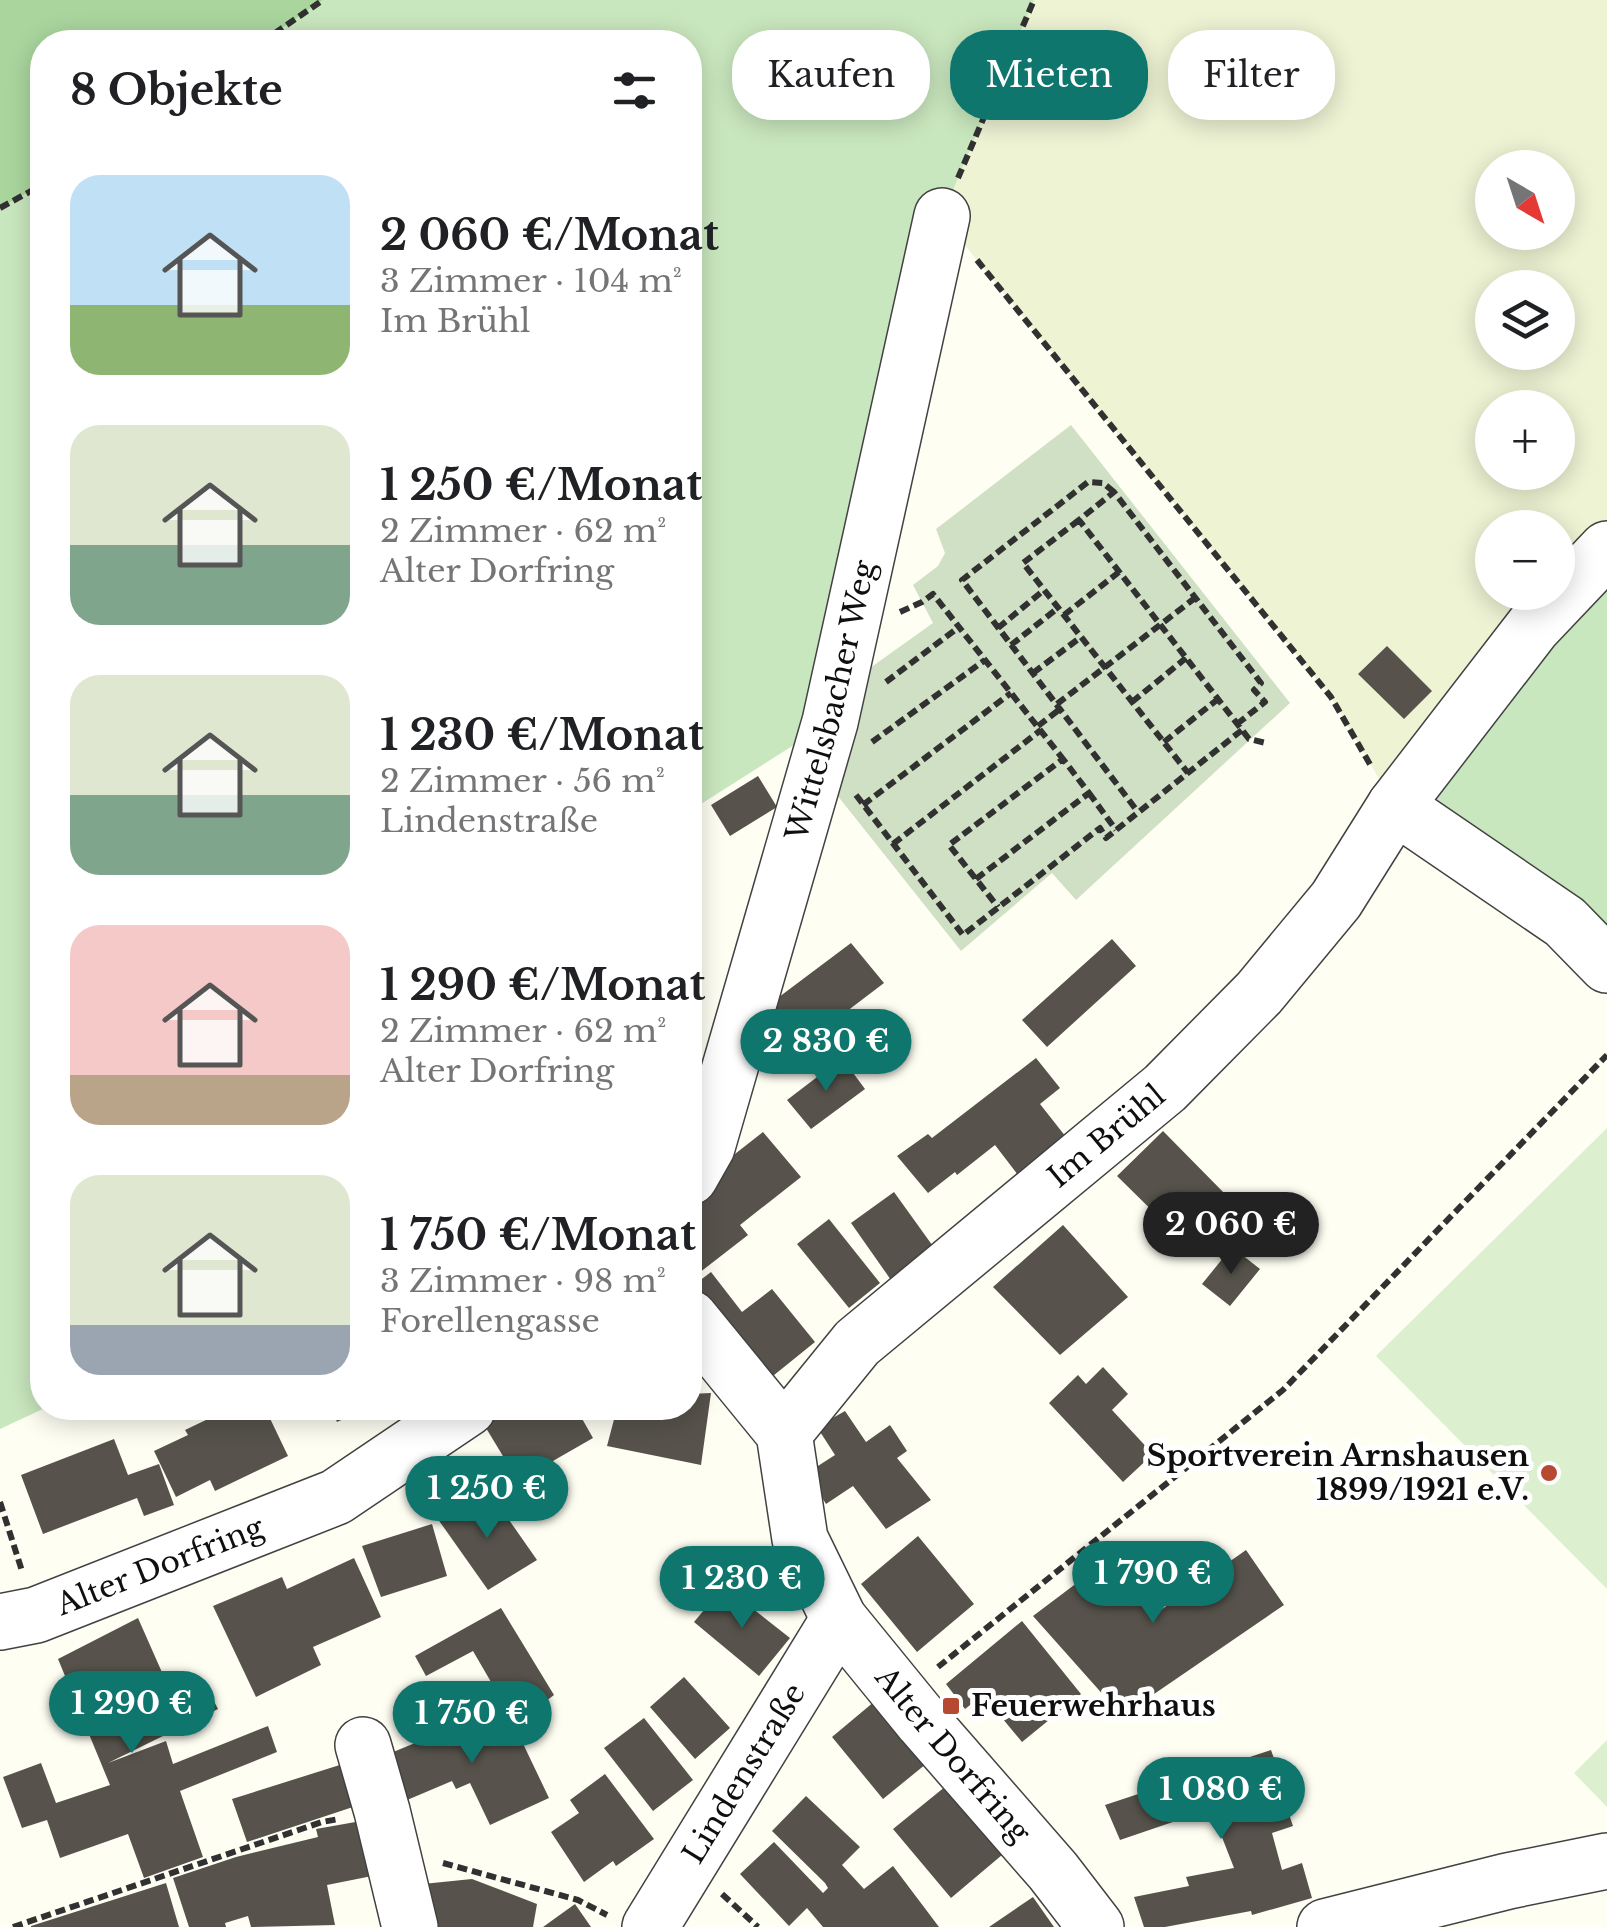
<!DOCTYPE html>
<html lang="de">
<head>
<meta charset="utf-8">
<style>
  body { margin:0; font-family:"Libre Baskerville",serif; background:#f6f6f6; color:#202124; height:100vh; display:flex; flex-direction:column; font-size:38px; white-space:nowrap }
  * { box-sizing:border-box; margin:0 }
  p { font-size:32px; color:#757577 }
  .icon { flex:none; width:55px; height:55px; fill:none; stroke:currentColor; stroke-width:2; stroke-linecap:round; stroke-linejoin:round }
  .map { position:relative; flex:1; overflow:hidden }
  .panel { position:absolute; left:30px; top:30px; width:672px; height:1390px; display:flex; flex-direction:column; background:#fff; border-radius:40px; box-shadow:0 5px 25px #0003 }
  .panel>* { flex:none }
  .guide { position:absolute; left:732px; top:30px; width:722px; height:90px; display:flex; gap:20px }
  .needle { width:65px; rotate:141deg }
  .tools { position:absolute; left:1475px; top:150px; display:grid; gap:20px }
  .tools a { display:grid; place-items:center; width:100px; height:100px; border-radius:50%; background:#fff; box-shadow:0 5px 25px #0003; font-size:50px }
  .price { position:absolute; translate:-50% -85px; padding:0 22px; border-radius:35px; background:#0f766e; color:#fff; font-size:32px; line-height:65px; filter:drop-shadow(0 2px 5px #0008) }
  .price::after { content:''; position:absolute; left:50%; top:60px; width:30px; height:22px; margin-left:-15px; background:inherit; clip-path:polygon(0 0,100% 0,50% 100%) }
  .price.selected { background:#222; color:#fff }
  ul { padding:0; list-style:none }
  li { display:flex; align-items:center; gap:30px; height:250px; padding:0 40px }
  li span { display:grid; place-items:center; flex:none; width:280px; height:200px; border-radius:30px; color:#555 }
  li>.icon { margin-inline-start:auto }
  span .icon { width:120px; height:120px; fill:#fffc; stroke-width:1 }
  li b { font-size:42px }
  h2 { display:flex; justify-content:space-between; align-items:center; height:120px; padding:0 40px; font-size:42px }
  .chip { padding:0 35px; border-radius:40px; background:#fff; box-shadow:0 5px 25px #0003; font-size:35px; line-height:90px }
  .chip.selected { background:#0f766e; color:#fff }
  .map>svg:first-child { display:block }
</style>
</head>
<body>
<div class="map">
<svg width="1607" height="1927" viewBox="0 0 1607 1927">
  <rect width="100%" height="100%" fill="#fefef3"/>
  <path fill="#eef3d4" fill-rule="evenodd" d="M1034 0H1607V549L1395 806 1331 697 942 217ZM1492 168H1558V232H1492ZM1492 288H1558V352H1492ZM1492 408H1558V472H1492ZM1492 528H1558V592H1492Z"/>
  <path fill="#c9e7be" d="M323 0H1034L942 216 830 722 690 811V42H262Z
    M42 185V1408H45L0 1429V208Z
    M1607 549V965L1395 806Z"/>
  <path fill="#aad69e" d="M0 0H323L262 42H42V185L0 208Z"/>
  <path fill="#d0e0c4" d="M1071 425 1290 703 1076 900 1052 873 961 951 837 795 870 668 933 623 913 585 938 566 945 553 936 529Z"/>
  <path fill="#dcefcf" d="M1607 1128V1589L1376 1356Z
    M1607 1740V1807L1574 1773Z"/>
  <path fill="#57534c" d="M1387 646 1432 691 1404 719 1358 674Z
    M758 776 777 807 730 836 711 805Z
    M690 926 701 943 690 950Z
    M1112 939 1136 966 1047 1047 1022 1020Z
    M851 943 884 983 788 1056 755 1015Z
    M842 1058 865 1089 811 1129 787 1100Z
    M1036 1058 1060 1088 1040 1104 1066 1137 1018 1175 995 1145 957 1175 955 1172 928 1193 897 1156 928 1134 932 1138Z
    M1163 1131 1228 1197 1182 1240 1117 1176Z
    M763 1132 801 1177 740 1225 748 1235 690 1280V1209L713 1192 703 1179Z
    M894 1192 935 1249 891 1280 851 1223Z
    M829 1219 880 1283 849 1308 797 1244Z
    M1063 1225 1128 1297 1060 1355 993 1287Z
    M1232 1247 1260 1269 1230 1306 1202 1284Z
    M711 1272 742 1312 772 1289 815 1342 763 1384 690 1296V1288Z
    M1103 1367 1128 1394 1112 1410 1153 1454 1123 1482 1049 1403 1078 1375 1086 1384Z
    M711 1393 701 1465 607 1446 617 1408H690V1394Z
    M231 1408H265L288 1456 215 1491 210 1480 176 1497 154 1451 188 1435 185 1430Z
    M331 1408H367L337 1422Z
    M510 1408H576L593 1438 518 1481 483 1423Z
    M845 1411 866 1442 890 1425 907 1451 897 1458 931 1500 886 1529 853 1486 826 1504 807 1473 835 1455 817 1427Z
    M114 1439 128 1475 159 1464 174 1505 144 1516 137 1498 43 1534 21 1475Z
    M493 1497 537 1560 488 1590 435 1515Z
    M432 1524 447 1576 381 1597 362 1546Z
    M918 1536 974 1604 917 1652 861 1584Z
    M1246 1550 1284 1605 1122 1716 1033 1616 1114 1555 1161 1610Z
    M354 1558 381 1617 313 1647 321 1665 256 1697 213 1606 282 1577 287 1589Z
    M724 1586 790 1638 759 1676 694 1622Z
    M501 1608 554 1695 542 1704 551 1718 529 1732 512 1704 505 1706 473 1651 426 1676 415 1656Z
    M138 1618 172 1695 203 1680 218 1709 108 1763 166 1741 173 1764 268 1726 277 1752 180 1791 203 1857 144 1878 128 1834 60 1858 47 1820 22 1828 3 1777 41 1763 56 1803 110 1785 58 1659Z
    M1022 1621 1081 1694 1022 1742 983 1695 965 1709 946 1684Z
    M684 1677 730 1728 695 1759 650 1707Z
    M875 1701 926 1764 883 1799 832 1737Z
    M505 1706 549 1798 490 1825 470 1783 456 1789 452 1781 400 1803 381 1757Z
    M644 1718 693 1780 653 1811 604 1748Z
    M1271 1750 1283 1784 1279 1785 1293 1826 1272 1833 1282 1870 1302 1863 1312 1898 1252 1915 1251 1911 1165 1927H1144L1134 1897 1189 1886 1186 1877 1234 1868 1211 1809 1120 1840 1105 1805Z
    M346 1763 359 1805 247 1842 232 1799Z
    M605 1774 654 1839 616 1866 613 1861 584 1882 551 1832 579 1813 570 1800Z
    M946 1786 1002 1855 951 1898 893 1829Z
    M806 1796 860 1847 842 1865 864 1889 893 1866 939 1927H823L807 1908 789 1926 740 1874 774 1842 823 1893 828 1888 825 1883 772 1831Z
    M378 1818 387 1873 327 1885 335 1925 251 1927 248 1916 225 1923 226 1927H189L173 1878 236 1857 318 1837 316 1829Z
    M472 1879 537 1904 533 1927H421L413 1885Z
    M166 1883 179 1927H31V1926Z
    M1033 1897 1054 1927H989Z
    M575 1904 591 1927H543Z"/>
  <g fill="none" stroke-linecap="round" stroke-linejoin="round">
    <g stroke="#424242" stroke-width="58">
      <g id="minor">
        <path d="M1395 806 1565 922 1607 965"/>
        <path id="s1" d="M690 1177 707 1147 830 722 942 216"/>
        <path id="s2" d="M690 1318 784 1433 800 1539 839 1619 923 1722 1053 1871 1096 1927"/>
        <path id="s3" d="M784 1433 857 1343 1165 1088 1259 993 1336 900 1395 806 1533 627 1607 549"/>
        <path id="s4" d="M0 1622 36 1615 336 1497 468 1408"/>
        <path d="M363 1745 382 1811 410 1927"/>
        <path id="s5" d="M650 1927 839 1619"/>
        <path d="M1325 1927 1508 1881 1607 1861"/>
      </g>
    </g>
    <path stroke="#313131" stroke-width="6" stroke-dasharray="10 5" stroke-linecap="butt" d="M262 42 323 0
      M958 178 1034 0
      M0 208 42 185
      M977 260 1331 697 1371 766
      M1114 492 1103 483 1088 482 962 580 1138 812
      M1079 520 1023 563 1188 773
      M900 612 922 602 933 594 1063 759
      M1064 615 1119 572
      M998 628 1044 590
      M1011 645 1058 608
      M1033 673 1081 637
      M886 682 959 627
      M1132 702 1186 658
      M1057 704 1195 598
      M1237 724 1265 702 1254 690 1261 683 1114 492 1079 520 1249 739 1266 743
      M1038 726 1060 709
      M872 742 985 660
      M1164 742 1218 699
      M1089 793 1116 830
      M856 795 963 935 1100 828 1106 838 1242 730
      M863 805 1011 693
      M893 844 1041 730
      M976 879 1089 793 1063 759 949 845 998 907
      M0 1502 22 1571
      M938 1667 1283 1390 1607 1055
      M443 1863 578 1900 607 1915
      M722 1894 758 1927
      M13 1927 322 1822 339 1819"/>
    <use href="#minor" stroke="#fff" stroke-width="55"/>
  </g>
  <g fill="#b64931" stroke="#fff" stroke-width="4">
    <circle cx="1549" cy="1473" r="10"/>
    <rect x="941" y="1696" width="20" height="20" rx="5"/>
  </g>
  <g text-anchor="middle" stroke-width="10" stroke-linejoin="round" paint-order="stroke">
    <g font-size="30" fill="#0f0f0f" stroke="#fff">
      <text dy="10" stroke="none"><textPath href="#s1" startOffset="498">Wittelsbacher Weg</textPath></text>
      <text dy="10" stroke="none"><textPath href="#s3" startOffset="440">Im Brühl</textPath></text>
      <text dy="10" stroke="none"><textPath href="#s4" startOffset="170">Alter Dorfring</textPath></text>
      <text dy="10" stroke="none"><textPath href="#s2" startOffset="522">Alter Dorfring</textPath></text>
      <text dy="10" stroke="none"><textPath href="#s5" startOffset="180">Lindenstraße</textPath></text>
    </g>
    <g font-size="30" font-weight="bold" fill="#0f0f0f" stroke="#fff" text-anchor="end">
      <text x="1529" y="1466">Sportverein Arnshausen<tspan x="1529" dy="34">1899/1921 e.V.</tspan></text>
      <text x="971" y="1716" text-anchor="start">Feuerwehrhaus</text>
    </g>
  </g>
</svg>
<div class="tools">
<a><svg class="needle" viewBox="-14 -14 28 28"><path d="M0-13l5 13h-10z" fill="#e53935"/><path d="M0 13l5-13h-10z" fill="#757577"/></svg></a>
<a><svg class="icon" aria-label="layers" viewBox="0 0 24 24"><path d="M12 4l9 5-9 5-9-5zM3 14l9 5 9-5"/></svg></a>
<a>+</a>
<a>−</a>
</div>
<b class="price" style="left:826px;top:1094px">2 830 €</b>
<b class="price selected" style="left:1231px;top:1277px">2 060 €</b>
<b class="price" style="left:487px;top:1541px">1 250 €</b>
<b class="price" style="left:1153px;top:1626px">1 790 €</b>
<b class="price" style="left:742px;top:1631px">1 230 €</b>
<b class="price" style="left:132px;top:1756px">1 290 €</b>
<b class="price" style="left:472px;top:1766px">1 750 €</b>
<b class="price" style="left:1221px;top:1842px">1 080 €</b>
<div class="guide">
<a class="chip">Kaufen</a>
<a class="chip selected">Mieten</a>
<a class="chip">Filter</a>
</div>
<section class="panel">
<h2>8 Objekte<svg class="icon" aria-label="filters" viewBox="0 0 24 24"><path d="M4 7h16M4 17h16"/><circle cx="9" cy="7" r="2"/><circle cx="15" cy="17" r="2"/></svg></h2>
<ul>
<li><span style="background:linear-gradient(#bfe0f5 65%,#8fb573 0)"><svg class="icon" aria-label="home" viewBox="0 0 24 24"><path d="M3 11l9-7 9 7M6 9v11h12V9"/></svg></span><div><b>2 060 €/Monat</b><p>3 Zimmer · 104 m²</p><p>Im Brühl</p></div></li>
<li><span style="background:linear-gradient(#dfe7d0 60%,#7fa58c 0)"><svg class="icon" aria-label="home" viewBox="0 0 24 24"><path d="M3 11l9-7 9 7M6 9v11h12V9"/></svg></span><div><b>1 250 €/Monat</b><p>2 Zimmer · 62 m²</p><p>Alter Dorfring</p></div></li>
<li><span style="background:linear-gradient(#dfe7d0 60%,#7fa58c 0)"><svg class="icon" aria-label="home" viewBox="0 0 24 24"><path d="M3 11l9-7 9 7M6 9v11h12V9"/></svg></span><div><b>1 230 €/Monat</b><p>2 Zimmer · 56 m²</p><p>Lindenstraße</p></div></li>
<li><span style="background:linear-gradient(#f6c9c9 75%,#b9a48a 0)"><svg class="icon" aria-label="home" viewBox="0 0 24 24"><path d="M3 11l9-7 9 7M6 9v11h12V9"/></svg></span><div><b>1 290 €/Monat</b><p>2 Zimmer · 62 m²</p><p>Alter Dorfring</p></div></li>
<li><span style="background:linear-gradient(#dfe7d0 75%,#9aa5b1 0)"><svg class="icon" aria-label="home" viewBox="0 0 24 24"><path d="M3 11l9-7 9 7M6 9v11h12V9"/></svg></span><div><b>1 750 €/Monat</b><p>3 Zimmer · 98 m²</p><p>Forellengasse</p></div></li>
</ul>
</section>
</div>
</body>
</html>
